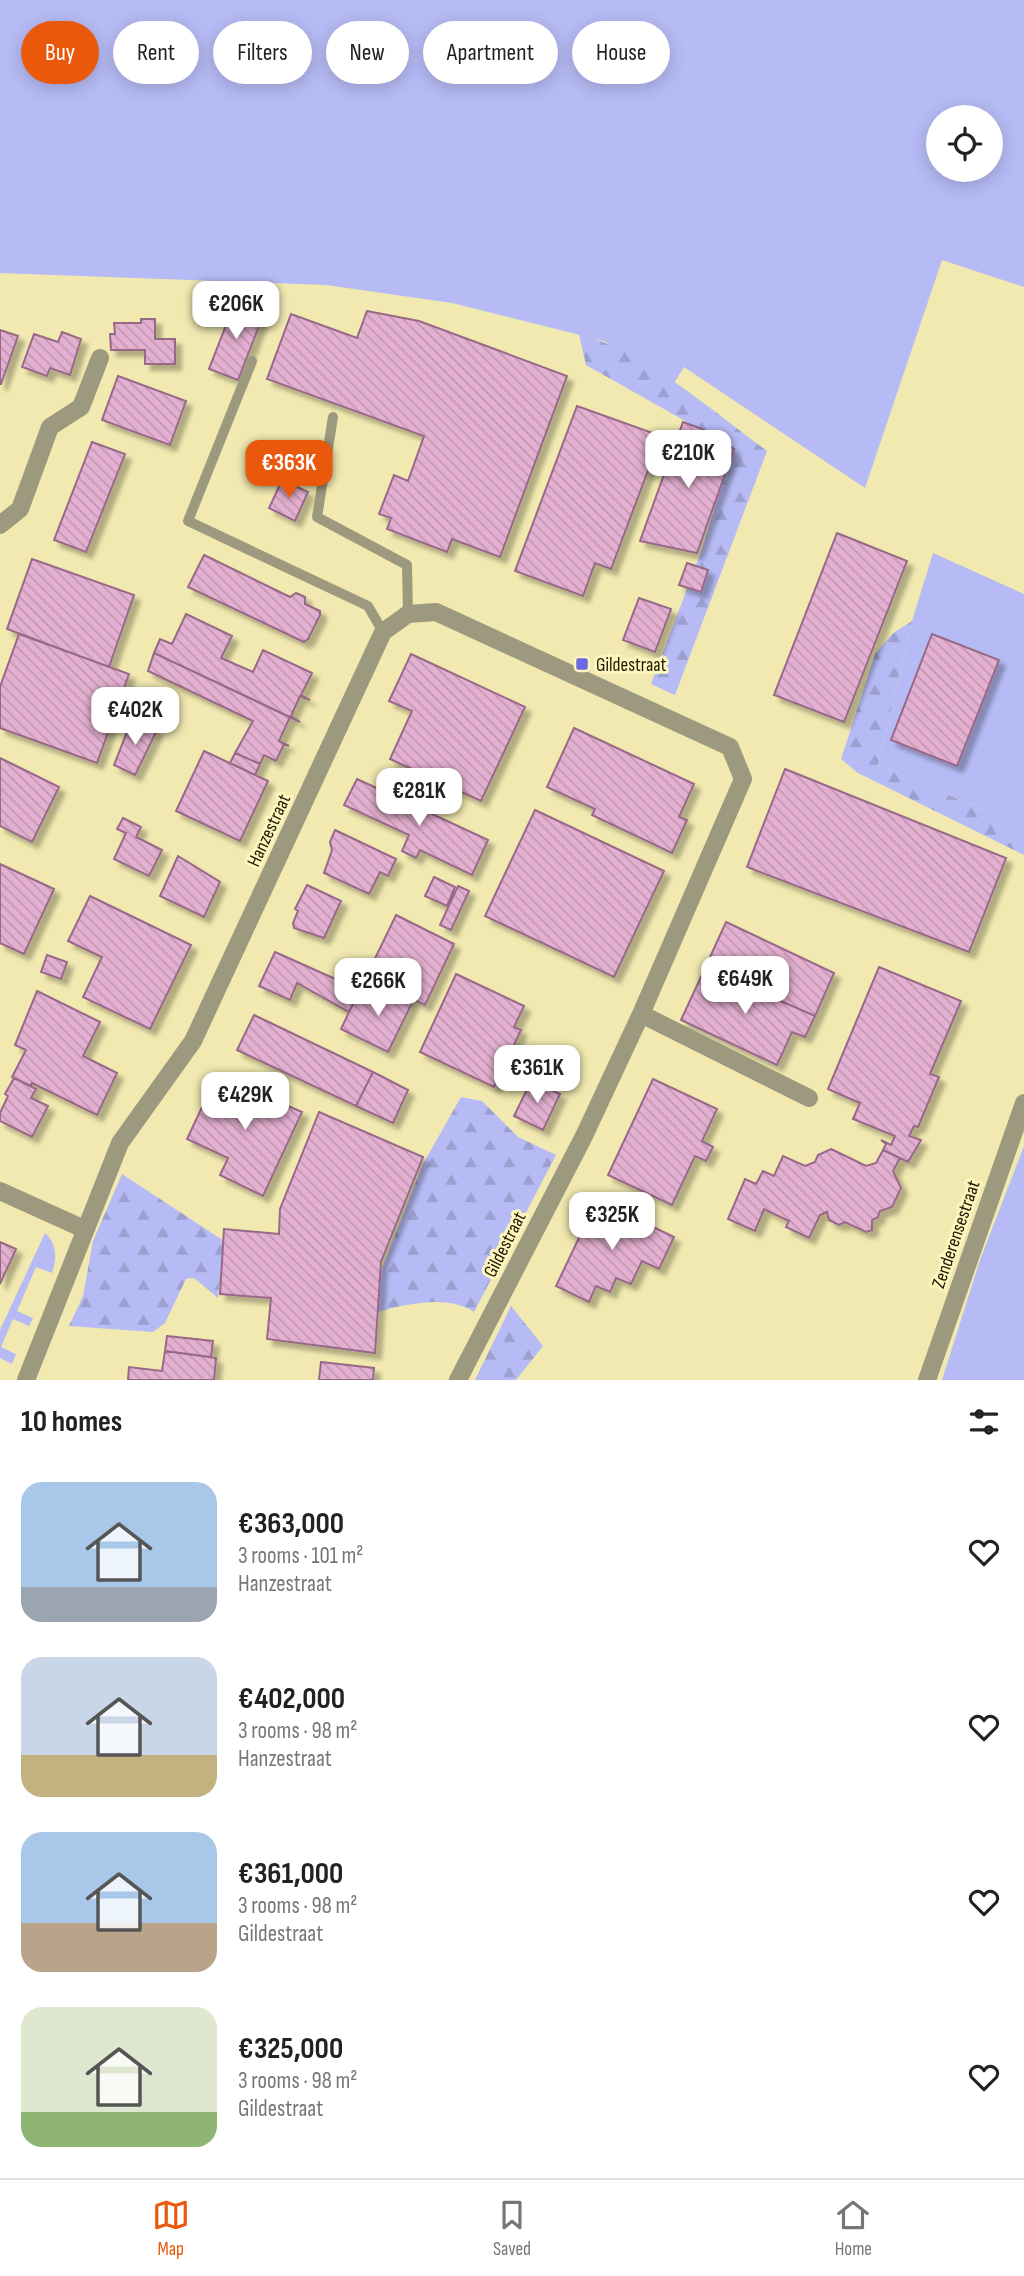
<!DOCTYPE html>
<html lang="en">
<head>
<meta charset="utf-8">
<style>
  body { margin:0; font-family:"Sofia Sans Condensed",sans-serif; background:#f6f6f6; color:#222; height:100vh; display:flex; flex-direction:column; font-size:26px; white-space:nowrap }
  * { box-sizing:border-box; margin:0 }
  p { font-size:23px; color:#767676 }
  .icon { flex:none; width:38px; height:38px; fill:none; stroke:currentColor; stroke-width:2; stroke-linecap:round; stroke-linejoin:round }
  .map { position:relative; height:1380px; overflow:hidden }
  .details { display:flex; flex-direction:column; background:#fff; flex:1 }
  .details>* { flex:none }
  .banner { position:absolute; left:21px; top:21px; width:984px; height:63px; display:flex; gap:14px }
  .tools { position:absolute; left:926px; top:105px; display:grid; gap:14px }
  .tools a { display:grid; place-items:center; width:77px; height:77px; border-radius:50%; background:#fff; box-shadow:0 4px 18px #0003; font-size:35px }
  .price { position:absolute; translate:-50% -60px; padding:0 16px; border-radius:14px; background:#fff; color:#222; font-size:23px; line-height:46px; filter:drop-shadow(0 2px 4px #0008) }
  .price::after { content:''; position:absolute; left:50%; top:42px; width:21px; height:16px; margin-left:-10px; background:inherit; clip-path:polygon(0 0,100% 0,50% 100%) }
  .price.on { background:#ea580c; color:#fff }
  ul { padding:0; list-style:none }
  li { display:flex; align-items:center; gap:21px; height:175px; padding:0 21px }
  li span { display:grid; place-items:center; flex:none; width:196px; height:140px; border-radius:21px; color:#555 }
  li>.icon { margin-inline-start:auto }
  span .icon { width:84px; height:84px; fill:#fffc; stroke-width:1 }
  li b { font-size:30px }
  h2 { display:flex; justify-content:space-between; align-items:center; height:84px; padding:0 21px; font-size:30px }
  .pill { padding:0 24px; border-radius:32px; background:#fff; box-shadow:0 4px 18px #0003; font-size:24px; line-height:63px }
  .pill.on { background:#ea580c; color:#fff }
  .menu { display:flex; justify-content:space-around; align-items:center; height:98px; border-top:2px solid #e0e0e0; background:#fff; font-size:19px; color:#767676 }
  .menu a { display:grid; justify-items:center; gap:4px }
  .menu .on { color:#ea580c }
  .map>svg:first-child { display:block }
</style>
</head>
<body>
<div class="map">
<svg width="1024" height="1380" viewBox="0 0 1024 1380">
  <defs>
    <pattern id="forest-firs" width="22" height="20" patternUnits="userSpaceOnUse" patternTransform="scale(1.75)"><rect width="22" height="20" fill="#b6bbf5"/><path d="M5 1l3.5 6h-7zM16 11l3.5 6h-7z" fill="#9ca0d0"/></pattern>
    <pattern id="building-back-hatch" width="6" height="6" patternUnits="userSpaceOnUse" patternTransform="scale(1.75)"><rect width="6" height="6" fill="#e4b0d1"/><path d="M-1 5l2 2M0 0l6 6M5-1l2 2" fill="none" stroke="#c397b2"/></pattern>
    <filter id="shadow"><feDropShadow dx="6" dy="6" stdDeviation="2" flood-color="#0004"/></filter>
  </defs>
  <rect width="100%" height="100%" fill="#f1e9b0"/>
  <path fill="#b6bbf5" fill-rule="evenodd" d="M0 0H1024V287L942 260 865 488 684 367 674 383 604 341 452 303 326 285 0 273ZM938 117H990V170H938Z
    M933 553 1024 594V827L878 765 912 621Z
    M1024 1146V1380H942L980 1260Z
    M45 1233C57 1244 57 1258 52 1273L36 1267 17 1311 33 1318 29 1326 13 1319 1 1347 16 1354 12 1364 0 1358V1330Z"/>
  <path fill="url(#forest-firs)" d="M579 334C645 351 711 410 767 451L675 695 651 684 701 552 733 448 586 365Z
    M912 621 878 765 1024 827V855L858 773 841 759 875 654 892 634Z
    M461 1097 482 1101 518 1137 556 1155 474 1312C448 1294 406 1304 377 1312L381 1271 423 1164Z
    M122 1174 224 1241 218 1298 194 1278 186 1279 165 1323 153 1332 69 1326 83 1296 93 1241Z
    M511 1306 543 1346 516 1380H475Z"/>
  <path fill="url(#building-back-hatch)" stroke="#986987" stroke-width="2" filter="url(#shadow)" d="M235 302 264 313 238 380 209 369Z
    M367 311 419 321 567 376 500 557 452 539 447 552 387 529 391 518 379 514 394 475 408 481 424 436 267 379 291 314 357 338Z
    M141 319H155V339H175V364H145V350H111L110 334H115L114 323H141Z
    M0 330 18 336 1 384H0Z
    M62 332 81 339 70 375 50 368 47 376 22 367 34 334 58 342Z
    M118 376 186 401 170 445 102 420Z
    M577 406 661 436 611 569 595 563 583 596 515 571Z
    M683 422 702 429 734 449 697 553 640 541Z
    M92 442 125 454 86 552 54 540Z
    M282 480 308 492 295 521 269 508Z
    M837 533 907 561 844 722 774 695Z
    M204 555 290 597 296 593 305 597V604L320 611V615L308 639 304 642 188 587Z
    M32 559 134 595 109 667 7 629Z
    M687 563 708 570 701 592 679 585Z
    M639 598 671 609 655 652 623 640Z
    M186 614 232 636 221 658 253 672 263 650 312 673 301 695 310 700 300 696 291 716 300 722 154 653 160 639 172 644Z
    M19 634 129 674 97 763 0 728V687Z
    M932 634 999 660 957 766 891 740Z
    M154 653 290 717 279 741 289 746 284 744 276 761 264 755 260 764 235 753 253 721 148 671Z
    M411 654 525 707 481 801 390 759 412 711 389 701Z
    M139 699 151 704 142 723 132 719Z
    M132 719 157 730 135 775 114 765Z
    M574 728 694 784 679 817 687 820 672 853 592 815 595 809 547 787Z
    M204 751 268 781 240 841 176 811Z
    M235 753 260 764 255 775 230 763Z
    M0 758 59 787 32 842 0 826Z
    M785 769 1006 858 969 952 747 867Z
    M357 779 488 840 472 875 420 850 416 858 402 851 409 835 344 805Z
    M535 810 664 871 614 977 485 916Z
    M123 818 141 827 136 837 162 850 149 876 114 859 126 833 117 829Z
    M335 830 396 859 388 876 380 872 369 894 324 873 332 850 330 842Z
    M178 856 220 882 204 917 160 896Z
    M0 864 54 889 24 954 0 943Z
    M434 877 455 887 447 906 425 896Z
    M307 885 341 901 324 938 294 928 293 923 298 911 295 909Z
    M458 886 469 891 451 930 440 925Z
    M90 896 191 945 150 1029 83 997 102 957 68 941Z
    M396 915 454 944 425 1005 366 977Z
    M726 922 834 973 815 1016 705 968Z
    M275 952 360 990 349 1012 297 983 290 1000 259 986Z
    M47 955 67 962 61 979 41 972Z
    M879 967 961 1001 930 1074 939 1077 918 1127 914 1126 909 1136 921 1140 908 1162 883 1150 886 1144 881 1140 891 1145 895 1136 853 1119 860 1103 828 1089Z
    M705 968 815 1016 805 1037 792 1032 777 1065 681 1020Z
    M456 974 524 1006 514 1027 521 1030 494 1087 420 1052Z
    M381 985 413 1001 388 1052 341 1029 358 993 373 1000Z
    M37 991 100 1022 83 1056 117 1073 97 1115 32 1083 31 1086 12 1077 26 1050 15 1045Z
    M254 1015 373 1072 356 1106 237 1050Z
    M373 1072 408 1090 393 1123 356 1106Z
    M217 1075 302 1112 263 1196 220 1175 228 1158 187 1139Z
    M14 1078 36 1089 31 1098 48 1106 32 1137 0 1121V1113L8 1096 5 1094Z
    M653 1079 717 1109 702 1141 713 1147 706 1161 695 1156 672 1205 608 1175Z
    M531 1081 560 1094 543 1130 514 1116Z
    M319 1112 423 1157 381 1262 375 1353 267 1339 271 1298 220 1294 224 1229 279 1234 280 1209Z
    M831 1149 866 1166 876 1163 883 1150 900 1158 893 1171 901 1188 892 1207 880 1211 878 1217 872 1220V1230L866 1232 845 1222 839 1225 829 1220 827 1212 820 1215 809 1238 786 1227 789 1221 764 1209 755 1231 728 1219 745 1179 756 1184 763 1171 774 1176 783 1156 805 1166 815 1162 818 1155Z
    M597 1200 674 1237 659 1269 642 1261 631 1284 616 1278 610 1292 596 1286 589 1302 556 1286Z
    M0 1242 16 1249 0 1284Z
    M167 1336 213 1341 211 1357 165 1351Z
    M165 1351 216 1358 214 1380H128L129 1367 162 1371Z
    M321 1362 374 1368 373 1380H319Z"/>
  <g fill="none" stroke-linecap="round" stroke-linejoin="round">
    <path stroke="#9d997e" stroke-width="10" d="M252 361 188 521 368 606 383 632
      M333 417 317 517 407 565 408 614"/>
    <path stroke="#9d997e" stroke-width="18" d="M0 525 20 509 50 427 81 407 100 358
      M641 1014 809 1098
      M0 1191 84 1229
      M26 1380 120 1143 193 1041 383 632 408 614 436 612 730 747 743 779 641 1014 584 1136 458 1380
      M927 1380 1024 1103"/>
  </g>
  <rect fill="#6e6ae4" stroke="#fef6bd" stroke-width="2.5" x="575" y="657" width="14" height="14" rx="3.5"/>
  <g text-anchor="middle" stroke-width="6" stroke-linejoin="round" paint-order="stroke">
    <g font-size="19" fill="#1c1904" stroke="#fef6bd" text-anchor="start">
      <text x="596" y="671">Gildestraat</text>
    </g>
    <g font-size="19" fill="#1c1904" stroke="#fef6bd">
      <text transform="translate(268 830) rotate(-65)" y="7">Hanzestraat</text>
      <text transform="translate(955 1234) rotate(-71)" y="7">Zenderensestraat</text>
      <text transform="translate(504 1244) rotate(-63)" y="7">Gildestraat</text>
    </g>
  </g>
</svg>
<div class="tools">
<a><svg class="icon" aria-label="locate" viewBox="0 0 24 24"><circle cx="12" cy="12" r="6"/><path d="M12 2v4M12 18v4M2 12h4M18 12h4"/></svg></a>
</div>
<b class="price" style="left:236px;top:341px">€206K</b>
<b class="price" style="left:688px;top:490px">€210K</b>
<b class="price on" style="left:289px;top:500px">€363K</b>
<b class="price" style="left:135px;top:747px">€402K</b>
<b class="price" style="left:419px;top:828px">€281K</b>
<b class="price" style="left:745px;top:1016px">€649K</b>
<b class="price" style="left:378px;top:1018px">€266K</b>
<b class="price" style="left:537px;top:1105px">€361K</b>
<b class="price" style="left:245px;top:1132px">€429K</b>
<b class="price" style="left:612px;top:1252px">€325K</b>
<div class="banner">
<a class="pill on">Buy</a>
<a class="pill">Rent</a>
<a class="pill">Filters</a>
<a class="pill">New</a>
<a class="pill">Apartment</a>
<a class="pill">House</a>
</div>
</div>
<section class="details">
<h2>10 homes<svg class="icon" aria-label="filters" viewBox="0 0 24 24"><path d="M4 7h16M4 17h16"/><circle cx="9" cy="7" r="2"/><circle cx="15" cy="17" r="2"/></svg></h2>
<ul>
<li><span style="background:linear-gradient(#a9c7e8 75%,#9aa5b1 0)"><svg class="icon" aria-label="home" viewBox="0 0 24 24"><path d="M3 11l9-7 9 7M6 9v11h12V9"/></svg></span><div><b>€363,000</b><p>3 rooms · 101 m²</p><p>Hanzestraat</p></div><svg class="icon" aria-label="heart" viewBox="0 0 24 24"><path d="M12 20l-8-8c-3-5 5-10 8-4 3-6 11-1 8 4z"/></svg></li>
<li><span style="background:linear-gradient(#c9d6e8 70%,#c2b280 0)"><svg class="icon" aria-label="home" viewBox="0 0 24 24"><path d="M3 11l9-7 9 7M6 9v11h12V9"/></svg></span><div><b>€402,000</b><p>3 rooms · 98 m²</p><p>Hanzestraat</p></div><svg class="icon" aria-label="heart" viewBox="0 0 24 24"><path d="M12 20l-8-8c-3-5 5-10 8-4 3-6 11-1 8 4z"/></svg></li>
<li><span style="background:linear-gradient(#a9c7e8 65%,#b9a48a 0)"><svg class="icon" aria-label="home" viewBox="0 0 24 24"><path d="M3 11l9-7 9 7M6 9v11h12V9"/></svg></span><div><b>€361,000</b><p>3 rooms · 98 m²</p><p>Gildestraat</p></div><svg class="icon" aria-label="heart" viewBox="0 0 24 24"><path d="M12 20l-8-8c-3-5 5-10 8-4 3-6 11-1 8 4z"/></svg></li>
<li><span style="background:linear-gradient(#dfe7d0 75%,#8fb573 0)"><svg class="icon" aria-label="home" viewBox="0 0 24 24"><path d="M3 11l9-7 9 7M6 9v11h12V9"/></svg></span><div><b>€325,000</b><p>3 rooms · 98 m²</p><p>Gildestraat</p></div><svg class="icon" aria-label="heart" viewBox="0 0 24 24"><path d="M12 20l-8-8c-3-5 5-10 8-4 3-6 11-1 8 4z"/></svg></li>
</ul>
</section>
<nav class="menu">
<a class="on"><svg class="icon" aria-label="map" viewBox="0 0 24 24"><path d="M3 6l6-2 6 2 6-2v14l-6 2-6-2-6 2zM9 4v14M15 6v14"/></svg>Map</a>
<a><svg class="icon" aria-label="saved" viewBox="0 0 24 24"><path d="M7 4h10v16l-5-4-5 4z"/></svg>Saved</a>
<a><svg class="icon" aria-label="home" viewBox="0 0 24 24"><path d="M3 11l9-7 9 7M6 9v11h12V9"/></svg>Home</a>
</nav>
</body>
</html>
